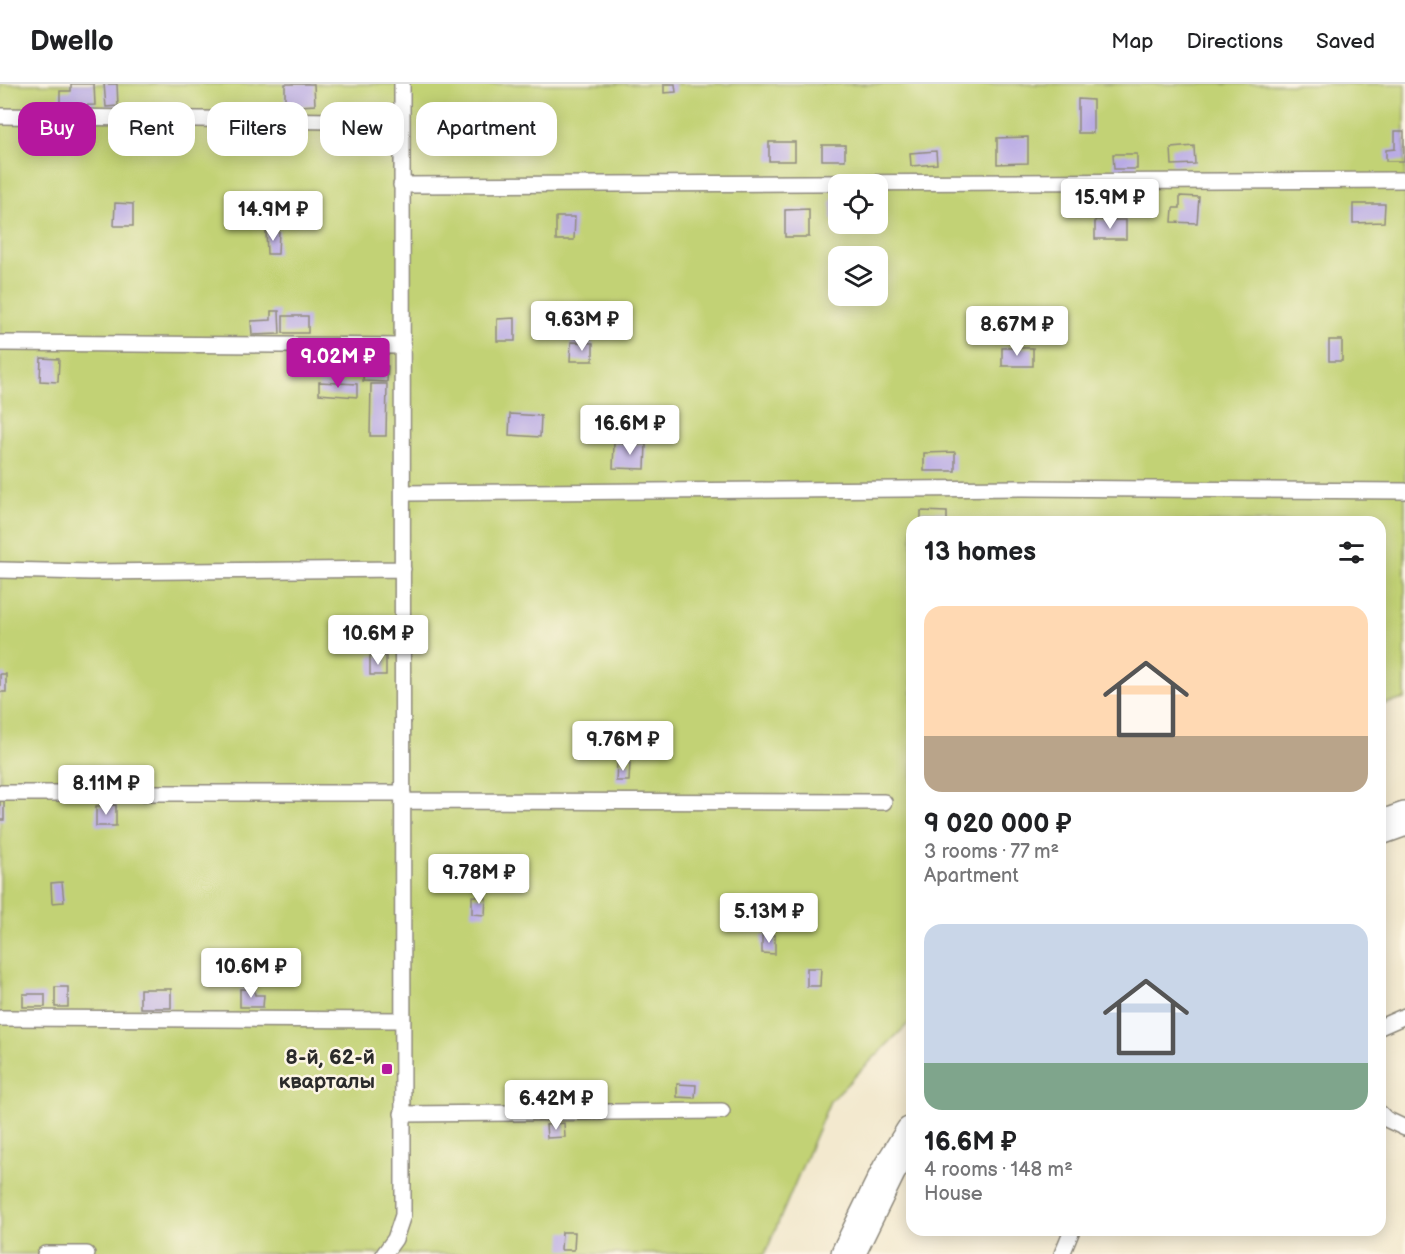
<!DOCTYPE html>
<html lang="en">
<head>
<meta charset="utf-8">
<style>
  body { margin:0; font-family:"Balsamiq Sans",sans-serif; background:#f2f2f2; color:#202124; height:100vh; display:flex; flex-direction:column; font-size:22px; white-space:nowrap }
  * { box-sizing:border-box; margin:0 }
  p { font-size:20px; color:#757577 }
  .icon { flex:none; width:33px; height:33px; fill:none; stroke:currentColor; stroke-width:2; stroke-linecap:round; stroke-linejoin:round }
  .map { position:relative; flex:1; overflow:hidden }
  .details { position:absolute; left:906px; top:432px; width:480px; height:720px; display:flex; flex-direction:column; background:#fff; border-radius:18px; box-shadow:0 3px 15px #0003 }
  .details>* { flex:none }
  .banner { position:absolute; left:18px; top:18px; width:570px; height:54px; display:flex; gap:12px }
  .fabs { position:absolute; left:828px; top:90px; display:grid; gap:12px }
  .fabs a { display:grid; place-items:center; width:60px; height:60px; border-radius:12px; background:#fff; box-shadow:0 3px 15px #0003; font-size:30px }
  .price { position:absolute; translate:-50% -51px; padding:0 14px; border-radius:6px; background:#fff; color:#222; font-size:20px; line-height:39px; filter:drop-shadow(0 2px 3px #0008) }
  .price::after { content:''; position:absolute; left:50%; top:36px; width:18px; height:14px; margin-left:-9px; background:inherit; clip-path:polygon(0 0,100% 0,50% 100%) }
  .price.selected { background:#b5179e; color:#fff }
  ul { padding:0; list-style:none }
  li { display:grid; align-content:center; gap:12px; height:318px; padding:0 18px }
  li span { display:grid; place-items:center; height:186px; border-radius:18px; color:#555 }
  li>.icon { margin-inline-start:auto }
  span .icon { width:108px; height:108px; fill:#fffc; stroke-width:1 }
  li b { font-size:26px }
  h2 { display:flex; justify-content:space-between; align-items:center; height:72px; padding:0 18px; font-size:26px }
  .tag { padding:0 21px; border-radius:18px; background:#fff; box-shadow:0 3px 15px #0003; font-size:21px; line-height:54px }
  .tag.selected { background:#b5179e; color:#fff }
  header { display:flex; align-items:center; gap:36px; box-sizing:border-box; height:84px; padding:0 30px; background:#fff; border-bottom:2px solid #e0e0e0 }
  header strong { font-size:28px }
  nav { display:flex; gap:33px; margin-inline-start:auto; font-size:21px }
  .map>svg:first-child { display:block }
</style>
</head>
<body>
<header>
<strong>Dwello</strong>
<nav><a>Map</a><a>Directions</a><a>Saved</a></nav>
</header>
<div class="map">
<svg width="1405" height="1170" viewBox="0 0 1405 1170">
  <rect width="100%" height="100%" fill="#fcf5e5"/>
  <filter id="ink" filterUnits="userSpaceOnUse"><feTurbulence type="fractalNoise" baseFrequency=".0167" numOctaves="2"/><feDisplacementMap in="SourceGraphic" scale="12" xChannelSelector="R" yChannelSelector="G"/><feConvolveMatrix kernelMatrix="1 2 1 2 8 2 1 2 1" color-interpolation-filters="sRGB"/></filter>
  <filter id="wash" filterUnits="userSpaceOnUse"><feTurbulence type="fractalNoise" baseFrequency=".008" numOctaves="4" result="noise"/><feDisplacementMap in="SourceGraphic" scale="24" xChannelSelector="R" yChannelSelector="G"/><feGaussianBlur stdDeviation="1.35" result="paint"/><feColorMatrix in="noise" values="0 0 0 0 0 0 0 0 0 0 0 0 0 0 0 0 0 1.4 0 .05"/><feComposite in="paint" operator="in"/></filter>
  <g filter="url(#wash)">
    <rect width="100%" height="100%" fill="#f3e9cf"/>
    <path fill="#c2d275" stroke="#767e50" stroke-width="1.5" fill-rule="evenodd" d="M0 0H1405V615L1380 621V438H912V936L830 1017 765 1170H0ZM838 100H878V140H838ZM838 172H878V212H838Z"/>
    <g id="blocks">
      <path fill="#b9abe5" d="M71 0H94L95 21 60 22V7H71Z
        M104 0H117L118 22 106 23Z
        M285 0H314L315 21 285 23Z
        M664 0H675L676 8 664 9Z
        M1078 15 1093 16V49H1078Z
        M1395 47H1404V77H1386V66L1395 65Z
        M1028 53V79L997 80V54Z
        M769 58H795V77H769Z
        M822 61H845V76H822Z
        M1194 62 1195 80 1172 81 1171 64Z
        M936 67 937 80 911 82 910 69Z
        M1113 70H1137V85H1114Z
        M1180 112 1199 113 1197 139 1172 138 1173 124H1180Z
        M831 116H838V135H831Z
        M115 119 133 120V142H114Z
        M1353 120H1385L1384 138 1353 139Z
        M809 125V153H785V126Z
        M556 133H575L574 156H556Z
        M1095 136H1126V155H1095Z
        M279 147 278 170H267L266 148Z
        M271 227H279L280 250 252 251 251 237 271 236Z
        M283 232H308V249H283Z
        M515 234V257H497V235Z
        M1329 256H1342V277H1329Z
        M571 258 593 259V277H570Z
        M1002 264H1033V282H1002Z
        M41 274 59 275 58 298 40 297Z
        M364 281 388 282 387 298 363 297Z
        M319 298 357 300V313L319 310Z
        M371 300H387L386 352H370Z
        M510 330 541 332 540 353 509 351Z
        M614 359 646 360 645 385 613 384Z
        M955 368V387H924V369Z
        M921 427 947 428V438H921Z
        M370 572H386V591H370Z
        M0 590H6V608H0Z
        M617 679H630L629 697H616Z
        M0 717H4V736H0Z
        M116 721V742H96V722Z
        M62 798 64 818 52 819 51 799Z
        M472 812 486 813 485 831 472 830Z
        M762 851H775V870L762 869Z
        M807 884H821L820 902H807Z
        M55 903H68V923H55Z
        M140 905H171V924H140Z
        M240 905H254L255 911H264L263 923H240Z
        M23 910H45V923H23Z
        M677 1000 696 1001 695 1014 677 1013Z
        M564 1039 565 1053 547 1054 546 1041Z
        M562 1148H575L574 1166H561Z"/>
    </g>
  </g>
  <g filter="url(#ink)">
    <use href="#blocks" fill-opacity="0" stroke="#8f8a7d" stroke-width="1.5"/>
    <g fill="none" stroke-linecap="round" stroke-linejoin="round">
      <g stroke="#8f8a7d" stroke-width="18">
        <path id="service" d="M0 32 402 38
          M401 101 1405 96
          M0 259 403 262
          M404 409 1023 404 1405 407
          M0 486 91 488 403 485
          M0 709H403
          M403 717 884 718
          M0 934 403 936
          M1380 943 1405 932
          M1380 1029 1386 1035 1405 1044
          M402 1030 722 1027
          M45 1170H87
          M384 1170 395 1155 403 1131 402 0
          M1062 1170 1072 1146"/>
      </g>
      <g stroke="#8f8a7d" stroke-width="36">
        <path id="tertiary" d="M1380 744 1405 735
          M848 1170 889 1086 912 1049"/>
      </g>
      <use href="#service" stroke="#fff" stroke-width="15"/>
      <use href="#tertiary" stroke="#fff" stroke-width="33"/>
    </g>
  </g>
  <rect fill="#b5179e" stroke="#fcf5e5" stroke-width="2" x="381" y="979" width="12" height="12" rx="3"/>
  <g text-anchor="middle" stroke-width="5" stroke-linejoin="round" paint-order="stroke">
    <g font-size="21" font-weight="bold" fill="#2b2b2b" stroke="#fcf5e5" text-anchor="end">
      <text x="375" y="980">8-й, 62-й<tspan x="375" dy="24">кварталы</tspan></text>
    </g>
  </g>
</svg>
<div class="fabs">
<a><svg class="icon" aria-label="locate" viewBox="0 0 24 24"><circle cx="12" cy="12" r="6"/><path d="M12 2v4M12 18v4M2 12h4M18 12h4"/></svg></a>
<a><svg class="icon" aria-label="layers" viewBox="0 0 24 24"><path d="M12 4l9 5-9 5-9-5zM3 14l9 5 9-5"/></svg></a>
</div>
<b class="price" style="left:1110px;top:146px">15.9M ₽</b>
<b class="price" style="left:273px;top:158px">14.9M ₽</b>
<b class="price" style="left:582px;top:268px">9.63M ₽</b>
<b class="price" style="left:1017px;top:273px">8.67M ₽</b>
<b class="price selected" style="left:338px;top:305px">9.02M ₽</b>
<b class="price" style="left:630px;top:372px">16.6M ₽</b>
<b class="price" style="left:378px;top:582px">10.6M ₽</b>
<b class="price" style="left:623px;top:688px">9.76M ₽</b>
<b class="price" style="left:106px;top:732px">8.11M ₽</b>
<b class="price" style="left:479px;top:821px">9.78M ₽</b>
<b class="price" style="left:769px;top:860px">5.13M ₽</b>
<b class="price" style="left:251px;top:915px">10.6M ₽</b>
<b class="price" style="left:556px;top:1047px">6.42M ₽</b>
<div class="banner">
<a class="tag selected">Buy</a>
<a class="tag">Rent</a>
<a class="tag">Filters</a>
<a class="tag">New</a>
<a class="tag">Apartment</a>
</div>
<section class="details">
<h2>13 homes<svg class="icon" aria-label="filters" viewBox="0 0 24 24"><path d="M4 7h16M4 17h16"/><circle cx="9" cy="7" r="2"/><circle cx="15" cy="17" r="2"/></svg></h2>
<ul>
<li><span style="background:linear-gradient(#ffd9b3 70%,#b9a48a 0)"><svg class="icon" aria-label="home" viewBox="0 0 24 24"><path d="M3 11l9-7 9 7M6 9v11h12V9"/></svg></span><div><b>9 020 000 ₽</b><p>3 rooms · 77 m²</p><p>Apartment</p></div></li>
<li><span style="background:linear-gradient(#c9d6e8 75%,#7fa58c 0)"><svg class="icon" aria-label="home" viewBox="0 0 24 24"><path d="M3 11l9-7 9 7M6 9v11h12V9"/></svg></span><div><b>16.6M ₽</b><p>4 rooms · 148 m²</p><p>House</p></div></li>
</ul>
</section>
</div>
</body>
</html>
